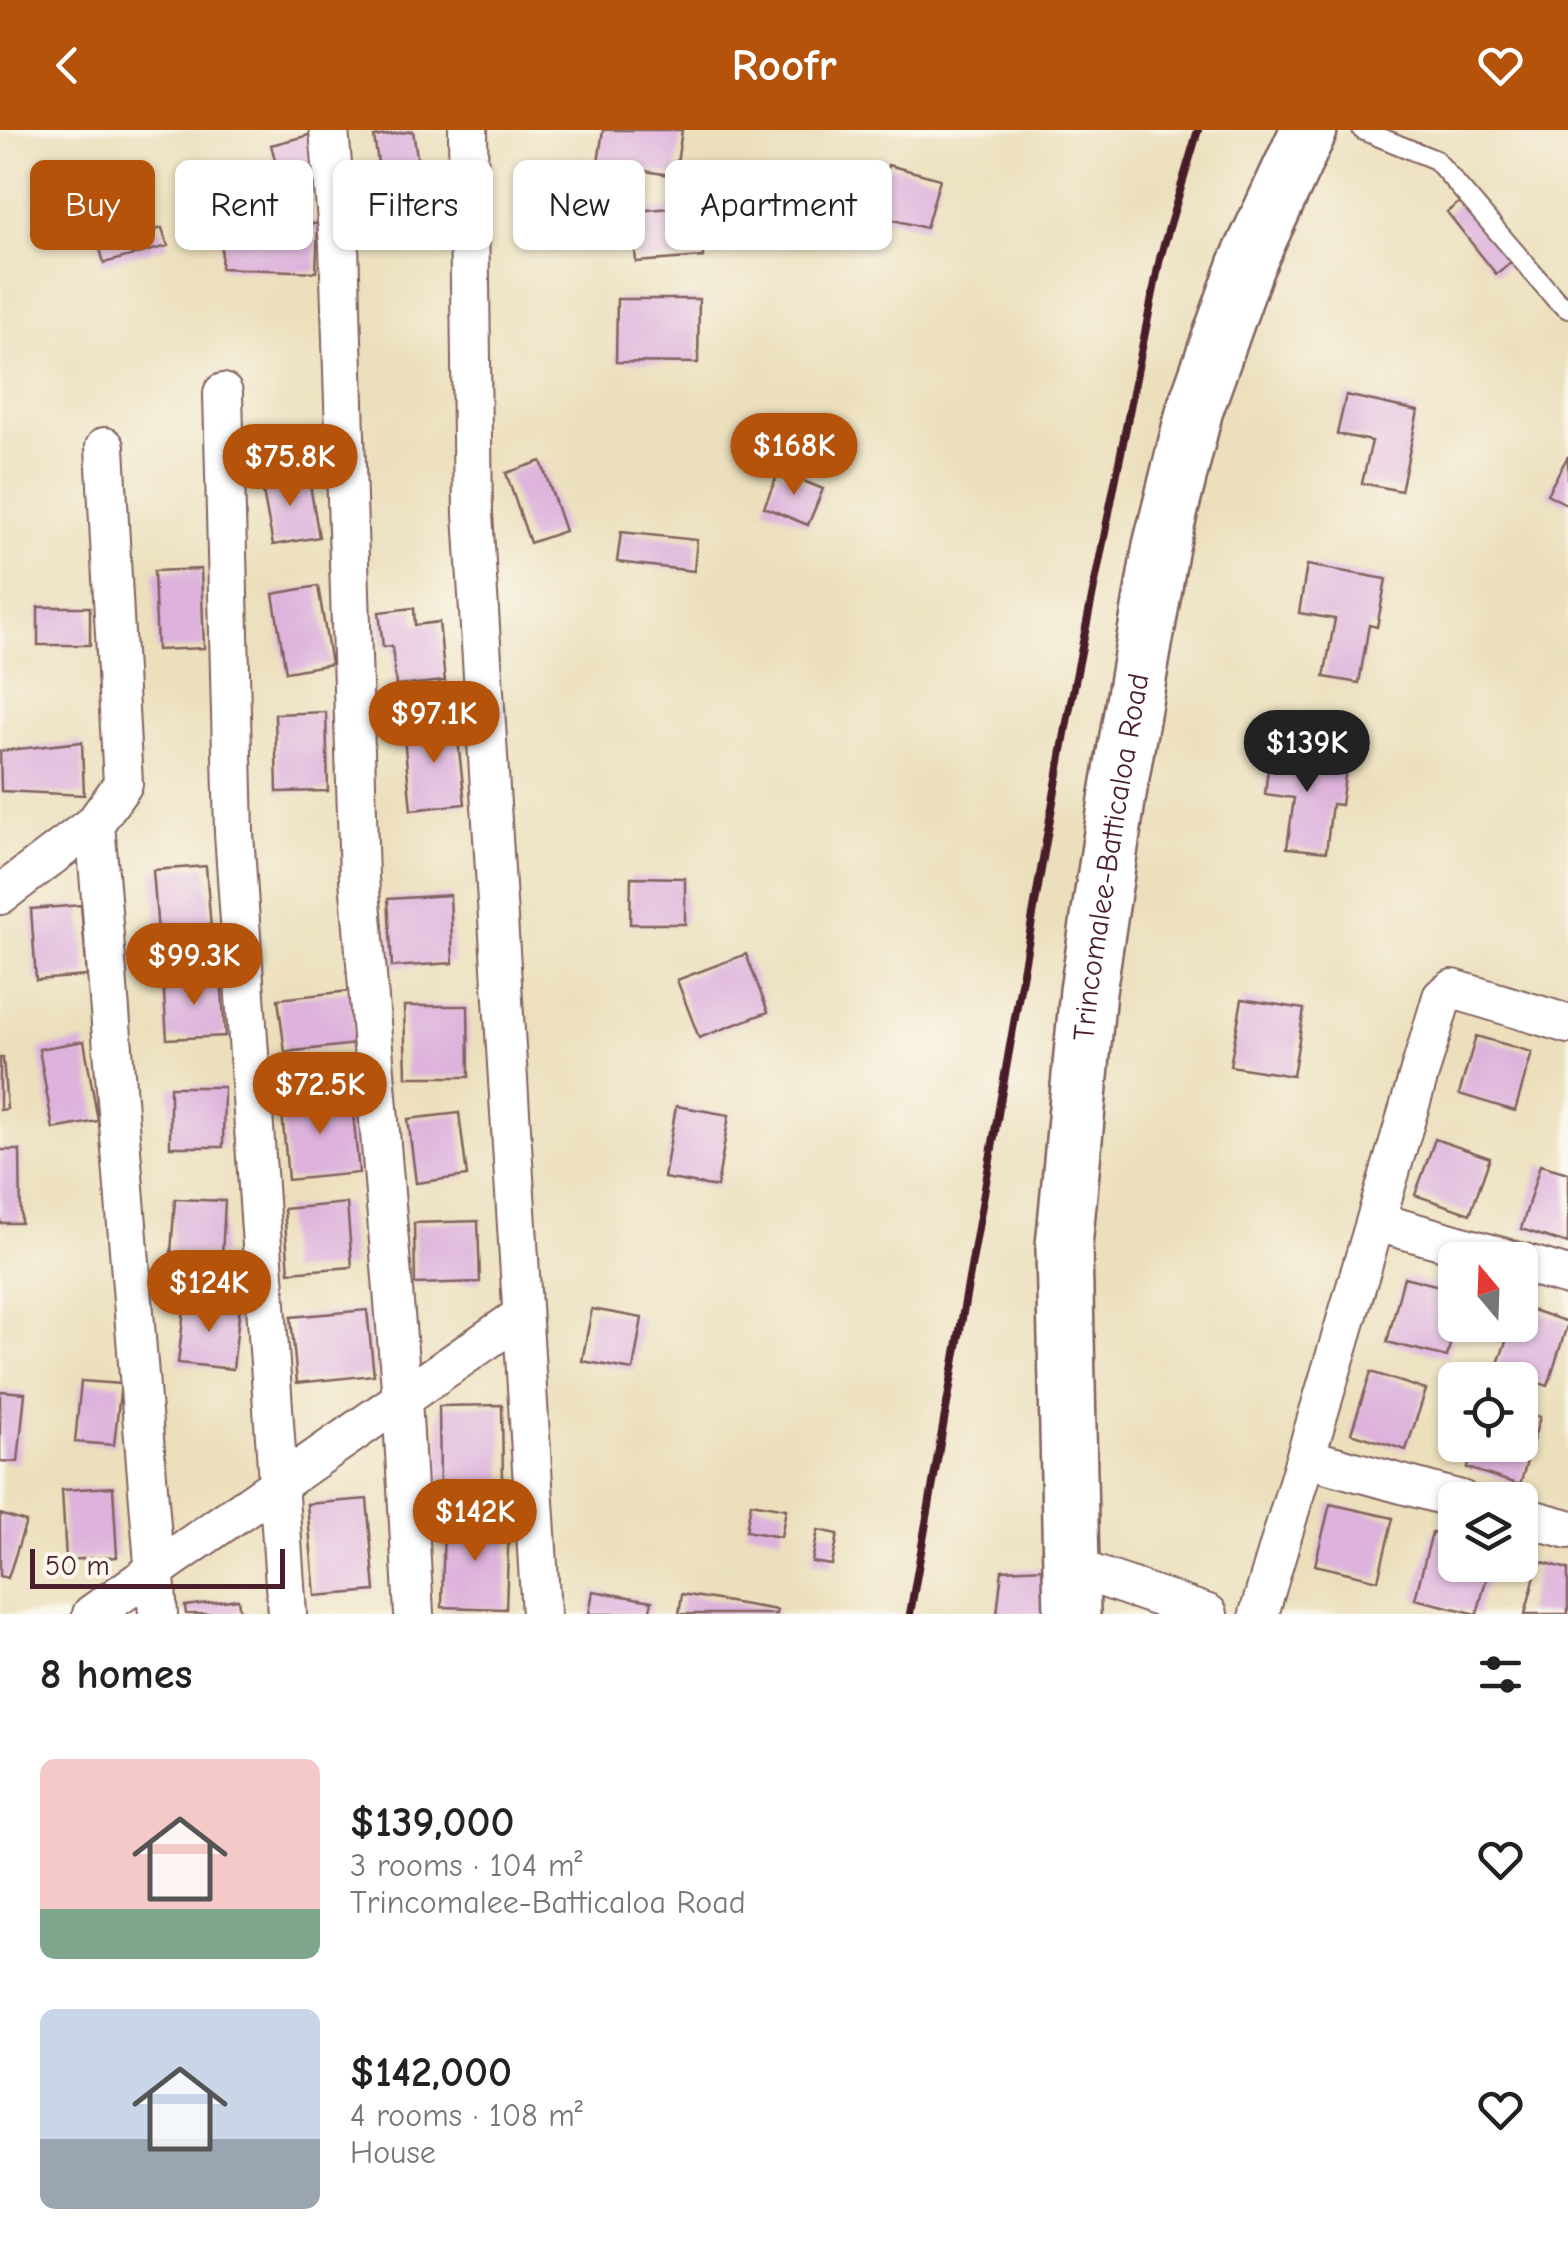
<!DOCTYPE html>
<html lang="en">
<head>
<meta charset="utf-8">
<style>
  body { margin:0; font-family:"Comic Neue",sans-serif; background:#f2f2f2; color:#222; height:100vh; display:flex; flex-direction:column; font-size:38px; white-space:nowrap }
  * { box-sizing:border-box; margin:0 }
  p { font-size:32px; color:#767676 }
  .icon { flex:none; width:55px; height:55px; fill:none; stroke:currentColor; stroke-width:2; stroke-linecap:round; stroke-linejoin:round }
  .map { position:relative; height:1484px; overflow:hidden }
  .drawer { display:flex; flex-direction:column; background:#fff; flex:1 }
  .drawer>* { flex:none }
  .banner { position:absolute; left:30px; top:30px; width:1000px; height:90px; display:flex; gap:20px }
  .needle { width:65px; rotate:341deg }
  .fabs { position:absolute; left:1438px; top:1112px; display:grid; gap:20px }
  .fabs a { display:grid; place-items:center; width:100px; height:100px; border-radius:15px; background:#fff; box-shadow:0 2px 8px #0004; font-size:50px }
  .scale { position:absolute; left:30px; bottom:25px; width:255px; box-sizing:border-box; padding-left:10px; border:5px solid #4a1f2b; border-top:0; font-size:28px; line-height:35px; white-space:nowrap; color:#4a1f2b; -webkit-text-stroke:8px #fbf7ec; paint-order:stroke }
  .price { position:absolute; translate:-50% -85px; padding:0 22px; border-radius:35px; background:#b45309; color:#fff; font-size:32px; line-height:65px; filter:drop-shadow(0 2px 5px #0008) }
  .price::after { content:''; position:absolute; left:50%; top:60px; width:30px; height:22px; margin-left:-15px; background:inherit; clip-path:polygon(0 0,100% 0,50% 100%) }
  .price.selected { background:#222; color:#fff }
  ul { padding:0; list-style:none }
  li { display:flex; align-items:center; gap:30px; height:250px; padding:0 40px }
  li span { display:grid; place-items:center; flex:none; width:280px; height:200px; border-radius:15px; color:#555 }
  li>.icon { margin-inline-start:auto }
  span .icon { width:120px; height:120px; fill:#fffc; stroke-width:1 }
  li b { font-size:42px }
  h2 { display:flex; justify-content:space-between; align-items:center; height:120px; padding:0 40px; font-size:42px }
  .pill { padding:0 35px; border-radius:15px; background:#fff; box-shadow:0 2px 8px #0004; font-size:35px; line-height:90px }
  .pill.selected { background:#b45309; color:#fff }
  header { display:flex; justify-content:space-between; align-items:center; height:130px; padding:0 40px; background:#b45309; color:#fff; font-size:45px; font-weight:700 }
  .map>svg:first-child { display:block }
</style>
</head>
<body>
<header><svg class="icon" aria-label="back" viewBox="0 0 24 24"><path d="M15 5l-7 7 7 7"/></svg>Roofr<svg class="icon" aria-label="heart" viewBox="0 0 24 24"><path d="M12 20l-8-8c-3-5 5-10 8-4 3-6 11-1 8 4z"/></svg></header>
<div class="map">
<svg width="1568" height="1484" viewBox="0 0 1568 1484">
  <rect width="100%" height="100%" fill="#fbf7ec"/>
  <filter id="ink" filterUnits="userSpaceOnUse"><feTurbulence type="fractalNoise" baseFrequency=".01" numOctaves="2"/><feDisplacementMap in="SourceGraphic" scale="20" xChannelSelector="R" yChannelSelector="G"/><feConvolveMatrix kernelMatrix="1 2 1 2 8 2 1 2 1" color-interpolation-filters="sRGB"/></filter>
  <filter id="wash" filterUnits="userSpaceOnUse"><feTurbulence type="fractalNoise" baseFrequency=".0048" numOctaves="4" result="noise"/><feDisplacementMap in="SourceGraphic" scale="40" xChannelSelector="R" yChannelSelector="G"/><feGaussianBlur stdDeviation="2.25" result="paint"/><feColorMatrix in="noise" values="0 0 0 0 0 0 0 0 0 0 0 0 0 0 0 0 0 1.4 0 .05"/><feComposite in="paint" operator="in"/></filter>
  <g filter="url(#wash)">
    <rect width="100%" height="100%" fill="#ebdfbc"/>
    <g id="blocks">
      <path fill="#ddb2dc" d="M603 0H682L675 46 598 33Z
        M413 1 423 65 384 71 374 7Z
        M313 4 325 48 283 59 271 15Z
        M134 34 141 57 133 59 145 103 162 98 168 116 104 133 80 48Z
        M888 35 940 49 926 98 874 85Z
        M1461 71 1511 132 1496 144 1447 82Z
        M700 76 703 127 636 132 634 110H622L620 82Z
        M223 91 318 94 316 142 221 138Z
        M617 169H699L698 233 616 232Z
        M1346 265 1418 281 1401 361 1362 353 1372 311 1337 304Z
        M1568 326V375L1547 364Z
        M541 331 565 401 530 413 506 343Z
        M779 341 823 359 808 395 764 377Z
        M308 343 319 407 273 415 261 351Z
        M621 402 697 410 694 441 617 432Z
        M1307 435 1386 449 1377 497 1369 495 1359 553 1324 547 1335 489 1299 483Z
        M201 439 204 518 157 520 154 441Z
        M318 456 331 534 286 542 273 464Z
        M38 477H90V515H38Z
        M414 478 415 495 439 492 445 551 396 556 392 516 383 517 379 482Z
        M326 582 328 661 277 662 275 584Z
        M456 592 465 674 411 680 403 597Z
        M82 612 84 665 1 661 0 621Z
        M1270 621 1347 631 1341 675 1332 674 1326 722 1287 718 1294 668 1265 664Z
        M206 736 212 811 159 815 153 740Z
        M631 747 685 748V794H630Z
        M450 765 453 833 392 837 388 769Z
        M81 775 87 846 36 850 31 779Z
        M746 824 768 882 699 908 677 850Z
        M221 846 225 906 167 909 163 850Z
        M350 861 356 914 285 922 278 869Z
        M1242 869 1304 879 1293 946 1230 936Z
        M404 876H468L469 947H406Z
        M1476 906 1532 922 1515 981 1459 964Z
        M84 911 98 991 53 999 39 919Z
        M0 928H3L7 979 0 980Z
        M170 957H224L223 1017H170Z
        M351 963 359 1043 288 1050 281 970Z
        M676 976 729 985 717 1057 664 1048Z
        M459 983 467 1046 416 1053 408 989Z
        M1435 1009 1490 1028 1470 1084 1415 1065Z
        M0 1020H20L21 1093H0Z
        M1540 1035 1568 1043V1114L1521 1099Z
        M175 1069 225 1071 222 1126 171 1122Z
        M347 1073 352 1137 289 1142 284 1079Z
        M478 1091 480 1152 415 1154 414 1093Z
        M1404 1147 1455 1160V1194L1447 1227 1387 1212Z
        M185 1171 240 1176 233 1239 178 1233Z
        M1520 1176 1568 1192 1548 1256 1496 1239 1512 1195H1520Z
        M592 1179 642 1188 633 1240 582 1231Z
        M367 1180 374 1245 297 1253 291 1187Z
        M1371 1242 1426 1260 1406 1320 1351 1303Z
        M81 1251 121 1254 114 1315 75 1312Z
        M0 1261 25 1263 18 1332 0 1331Z
        M502 1275 503 1355 440 1356 439 1276Z
        M1520 1281 1540 1287 1520 1355 1467 1338 1474 1315H1520Z
        M113 1357 117 1427 66 1430 62 1360Z
        M367 1369 375 1461 315 1466 307 1374Z
        M751 1373 786 1379 781 1407 746 1401Z
        M1330 1374 1393 1388 1378 1450 1315 1435Z
        M0 1384 26 1392 8 1448 0 1446Z
        M444 1390 509 1391 506 1479 442 1477Z
        M818 1400 838 1404 832 1435 812 1432Z
        M1432 1402 1455 1408V1435H1490L1477 1484 1415 1469Z
        M1539 1431 1568 1439V1484H1525Z
        M1072 1437 1065 1484H997L1002 1440Z
        M593 1461 652 1471 649 1484H589Z
        M682 1464 777 1480 776 1484H679Z
        M238 1469 240 1484H186L185 1476Z"/>
    </g>
  </g>
  <g filter="url(#ink)">
    <use href="#blocks" fill-opacity="0" stroke="#82625e" stroke-width="2.5"/>
    <g fill="none" stroke-linecap="round" stroke-linejoin="round">
      <g stroke="#82625e" stroke-width="22">
        <path id="service" d="M1362 0 1436 30 1557 171 1568 179"/>
      </g>
      <g stroke="#82625e" stroke-width="42">
        <path id="minor" d="M329 0 339 114 359 748 402 1269 414 1484
          M468 0 473 384 541 1484
          M223 263 234 703 287 1484
          M95 693 158 1484
          M0 765 95 693 123 654 105 317
          M1377 1092 1512 1130
          M1520 1132 1568 1146
          M1306 1328 1461 1370
          M1520 1386 1568 1399
          M1072 1437 1208 1484
          M92 1484 521 1186
          M1259 1484 1442 867 1453 859 1568 894"/>
      </g>
      <g stroke="#82625e" stroke-width="60">
        <g id="trunk">
          <path id="s1" d="M1072 1484 1064 1116 1088 861 1118 664 1161 416 1195 279 1246 136 1309 0"/>
        </g>
      </g>
      <use href="#service" stroke="#fff" stroke-width="18"/>
      <use href="#minor" stroke="#fff" stroke-width="38"/>
      <use href="#trunk" stroke="#fff" stroke-width="55"/>
      <path stroke="#4a1f2b" stroke-width="8" d="M910 1484 1067 592 1160 128 1198 0"/>
    </g>
  </g>
  <g text-anchor="middle" stroke-width="8" stroke-linejoin="round" paint-order="stroke">
    <g font-size="30" fill="#4a1f2b" stroke="#fbf7ec">
      <text dy="10" stroke="none"><textPath href="#s1" startOffset="760">Trincomalee-Batticaloa Road</textPath></text>
    </g>
  </g>
</svg>
<div class="fabs">
<a><svg class="needle" viewBox="-14 -14 28 28"><path d="M0-13l5 13h-10z" fill="#e53935"/><path d="M0 13l5-13h-10z" fill="#767676"/></svg></a>
<a><svg class="icon" aria-label="locate" viewBox="0 0 24 24"><circle cx="12" cy="12" r="6"/><path d="M12 2v4M12 18v4M2 12h4M18 12h4"/></svg></a>
<a><svg class="icon" aria-label="layers" viewBox="0 0 24 24"><path d="M12 4l9 5-9 5-9-5zM3 14l9 5 9-5"/></svg></a>
</div>
<div class="scale">50 m</div>
<b class="price" style="left:794px;top:368px">$168K</b>
<b class="price" style="left:290px;top:379px">$75.8K</b>
<b class="price" style="left:434px;top:636px">$97.1K</b>
<b class="price selected" style="left:1307px;top:665px">$139K</b>
<b class="price" style="left:194px;top:878px">$99.3K</b>
<b class="price" style="left:320px;top:1007px">$72.5K</b>
<b class="price" style="left:209px;top:1205px">$124K</b>
<b class="price" style="left:475px;top:1434px">$142K</b>
<div class="banner">
<a class="pill selected">Buy</a>
<a class="pill">Rent</a>
<a class="pill">Filters</a>
<a class="pill">New</a>
<a class="pill">Apartment</a>
</div>
</div>
<section class="drawer">
<h2>8 homes<svg class="icon" aria-label="filters" viewBox="0 0 24 24"><path d="M4 7h16M4 17h16"/><circle cx="9" cy="7" r="2"/><circle cx="15" cy="17" r="2"/></svg></h2>
<ul>
<li><span style="background:linear-gradient(#f6c9c9 75%,#7fa58c 0)"><svg class="icon" aria-label="home" viewBox="0 0 24 24"><path d="M3 11l9-7 9 7M6 9v11h12V9"/></svg></span><div><b>$139,000</b><p>3 rooms · 104 m²</p><p>Trincomalee-Batticaloa Road</p></div><svg class="icon" aria-label="heart" viewBox="0 0 24 24"><path d="M12 20l-8-8c-3-5 5-10 8-4 3-6 11-1 8 4z"/></svg></li>
<li><span style="background:linear-gradient(#c9d6e8 65%,#9aa5b1 0)"><svg class="icon" aria-label="home" viewBox="0 0 24 24"><path d="M3 11l9-7 9 7M6 9v11h12V9"/></svg></span><div><b>$142,000</b><p>4 rooms · 108 m²</p><p>House</p></div><svg class="icon" aria-label="heart" viewBox="0 0 24 24"><path d="M12 20l-8-8c-3-5 5-10 8-4 3-6 11-1 8 4z"/></svg></li>
</ul>
</section>
</body>
</html>
